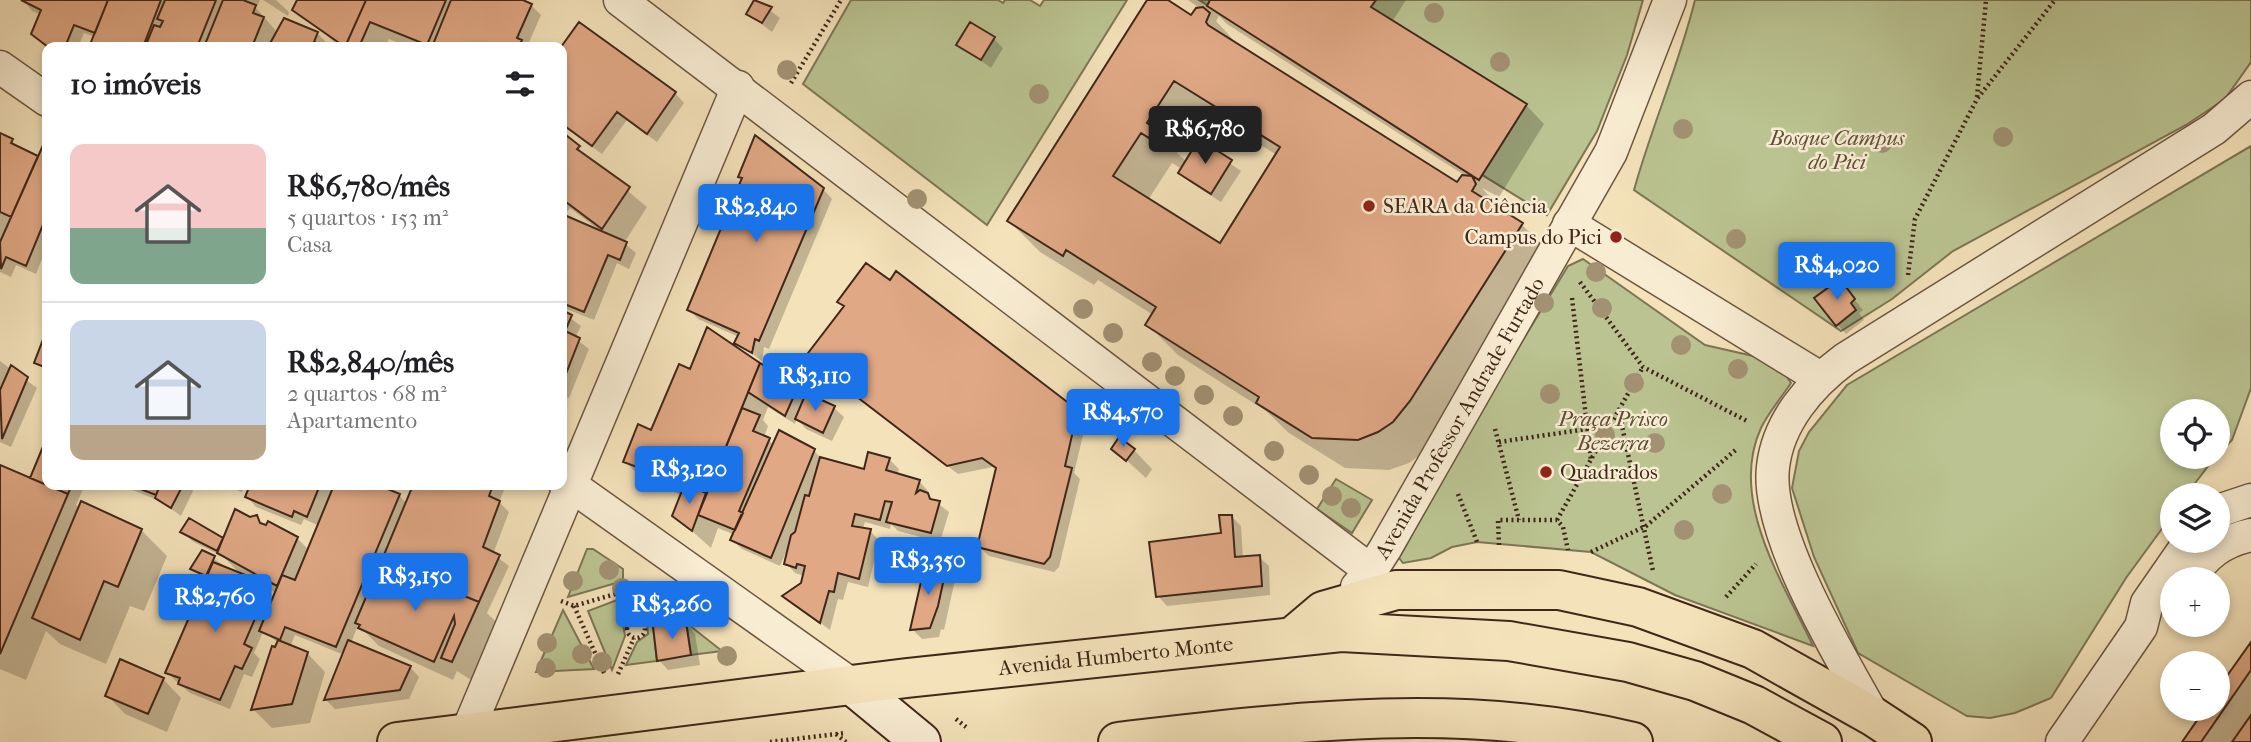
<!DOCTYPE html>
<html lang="pt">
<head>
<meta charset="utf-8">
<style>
  body { margin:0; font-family:"IM FELL French Canon",serif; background:#f6f6f6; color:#202124; height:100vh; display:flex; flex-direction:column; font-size:26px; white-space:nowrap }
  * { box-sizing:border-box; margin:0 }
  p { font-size:23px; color:#757577 }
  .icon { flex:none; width:38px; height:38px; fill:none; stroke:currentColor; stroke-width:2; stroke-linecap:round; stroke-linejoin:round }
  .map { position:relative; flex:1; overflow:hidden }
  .panel { position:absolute; left:42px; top:42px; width:525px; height:448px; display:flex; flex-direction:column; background:#fff; border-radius:14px; box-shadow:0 4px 10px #0003 }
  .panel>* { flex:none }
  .tools { position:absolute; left:2160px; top:399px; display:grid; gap:14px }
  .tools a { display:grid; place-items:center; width:70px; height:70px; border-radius:50%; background:#fff; box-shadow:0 4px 10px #0003; font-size:35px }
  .price { position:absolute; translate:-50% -60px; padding:0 16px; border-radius:7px; background:#1a73e8; color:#fff; font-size:23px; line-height:46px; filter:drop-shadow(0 2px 4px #0008) }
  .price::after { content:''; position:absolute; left:50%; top:42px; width:21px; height:16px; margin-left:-10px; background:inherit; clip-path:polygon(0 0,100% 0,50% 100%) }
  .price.active { background:#222; color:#fff }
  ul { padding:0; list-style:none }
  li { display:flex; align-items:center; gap:21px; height:175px; padding:0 28px }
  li+li { border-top:2px solid #e0e0e0 }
  li span { display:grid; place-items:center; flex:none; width:196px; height:140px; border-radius:14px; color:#555 }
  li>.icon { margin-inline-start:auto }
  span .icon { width:84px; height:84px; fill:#fffc; stroke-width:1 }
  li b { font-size:30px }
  h2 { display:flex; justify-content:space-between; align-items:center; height:84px; padding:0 28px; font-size:30px }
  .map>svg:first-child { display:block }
</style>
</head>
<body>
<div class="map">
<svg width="2251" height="742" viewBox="0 0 2251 742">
  <rect width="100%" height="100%" fill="#f4e2ba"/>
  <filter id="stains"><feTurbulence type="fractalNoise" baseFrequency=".00286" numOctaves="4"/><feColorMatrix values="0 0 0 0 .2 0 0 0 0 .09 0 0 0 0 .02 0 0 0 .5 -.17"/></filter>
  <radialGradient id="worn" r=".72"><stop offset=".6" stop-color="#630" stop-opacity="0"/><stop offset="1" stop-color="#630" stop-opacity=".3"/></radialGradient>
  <path fill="#bac391" stroke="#7d7555" stroke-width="2" d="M851 0H998L1003 3 1005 0H1030L1040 6 1044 0H1127L987 225 803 84Z
    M1199 0H1643L1627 55 1597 131 1547 215Z
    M1695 0H2251V62L2225 99 2186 125 1953 251 1892 299 1841 331 1634 190C1652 125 1679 65 1695 0Z
    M2251 146V388L2232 440 2217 455V411H2172V457H2215L2186 495H2172V515L2126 578 2051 698 2015 713 1990 718 1967 716 1858 653 1814 557 1792 488 1799 451 1809 432 1847 385Z
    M1583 259 1705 345 1762 358 1780 367 1791 383C1781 398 1768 413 1761 428 1728 500 1783 582 1813 646L1675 595 1591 552 1477 542 1452 547 1431 558 1403 563 1399 558 1486 401 1568 266Z
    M1336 479 1372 500 1352 533 1317 509Z
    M587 549H593L623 569V581L568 597Z
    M646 589 634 616 623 624 625 636 612 670 588 611Z
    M656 599 722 651 691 655 686 622 653 626 657 661 626 665 637 642 648 634 647 621Z
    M563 610 594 669 536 672Z"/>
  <path fill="#0003" fill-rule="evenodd" d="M23 0H260L256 8 277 32 285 20 317 33 327 43 325 47H90L95 37 84 33 78 47H47L33 34 41 15 32 11Z
    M263 0H276L289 12 288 16Z
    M299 0H519L531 5 541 15 527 47H408L389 39 385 47H341L294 10Z
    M756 0 780 18 772 32 748 14Z
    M1149 0H1165L1192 17 1198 7 1188 0H1406L1392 22 1526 105 1544 124 1499 197 1482 188 1505 214 1522 225 1553 255 1424 452 1409 463 1389 470 1345 468 1289 433 1266 411 1178 355 1147 324 1153 315 1098 280 1094 285 1040 252 1009 221ZM1219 16 1227 24 1464 175 1458 185 1239 46 1216 21ZM1205 110 1277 155 1220 245 1148 200 1172 163 1182 169 1180 173 1190 182 1221 202 1241 171 1199 142 1187 162 1177 153Z
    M994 39 1003 48 991 68 958 44Z
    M562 49 675 93 684 103 657 142 627 120 602 154 562 125Z
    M0 135 39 158 45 146 47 148V246L36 274 16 265 11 277 0 272Z
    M562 136 647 207 624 243 636 253 629 269 617 263 594 320 562 307V216L599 230 570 208 567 212 562 208Z
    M740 176 823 189 832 199 769 349 764 347 762 361 736 342 739 337 698 319 689 309 743 179Z
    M1839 281 1863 310 1859 313 1864 320 1846 334 1837 324Z
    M562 312 581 326 575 338 589 349 569 398 562 395Z
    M47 334V372L36 362Z
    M0 361 37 388 11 447 0 442Z
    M817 366 1081 415 1091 425 1084 431 1074 473 1080 479 1059 567 1054 572 989 556 979 547 997 470 993 467 958 474Z
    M691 371 797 388 806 398 807 395 834 408 844 417 832 441 806 429 797 419 795 424 768 407 763 420 768 426 764 437 774 445 814 451 823 460 865 471 889 459 899 469 897 475 919 481 928 491 927 495 949 512 940 542 898 531 891 524 890 529 865 522 863 529 870 531 879 540 868 587 848 582 843 600 838 599 830 630 785 597 803 584 804 576 795 573 786 563 790 543 780 566 742 549 732 540 735 535 718 528 711 548 674 515 682 495 643 480 625 461 651 432Z
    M47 442V485H85L76 505 80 508 141 530 167 556 144 611 130 606 106 664 60 644 46 631 26 680 0 669V467L31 480Z
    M1113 448 1134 450 1152 469 1146 478Z
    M120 485H188L193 491 181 516 160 501Z
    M224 485H245L242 492Z
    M252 485H373L399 495 407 504 415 485H501L505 488 499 502 509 512 493 554 509 566 487 613 496 622 471 680 457 671 453 680 379 646 358 625 351 643 410 667 419 677 409 699 335 709 326 700 344 655 295 635 290 647 307 653 325 672 310 723 272 728 253 709 279 643 263 632 254 653 260 659 252 677 244 674 230 709 190 693 177 682 167 672 207 580 192 568 202 552 242 576 225 558 192 541 183 531 224 541 256 517 267 527 297 538 309 550 319 526 304 519 301 525 256 507 247 497ZM247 576 276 593 268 614 251 602 257 587Z
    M1231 516 1241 526 1243 558 1259 557 1269 566 1270 595 1167 606 1158 596 1223 534Z
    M945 570 955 580 944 630 941 629 939 637 922 639 912 629Z
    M686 624 695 634 700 665 668 670 659 660Z
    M2251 645V742H2184L2207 709H2217Z
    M163 679 181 698 167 732 125 714 107 695Z"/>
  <path fill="#e0a885" stroke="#402719" stroke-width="2" fill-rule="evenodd" d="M21 0H108L95 33 74 25 65 47H48L31 34 41 10Z
    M108 0H161L143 47H89Z
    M165 0H216L197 47H145L154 25 160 27 163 21 157 19Z
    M223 0H243L256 5 253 13 264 17 252 47H204Z
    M297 0H366L345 47 292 10Z
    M366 0H446L427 45 370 22 359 47H345Z
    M451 0H523L532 4 517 38 522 40 519 47H432Z
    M754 0 772 7 762 23 746 14Z
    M1147 0H1168L1191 15 1196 8 1203 7 1210 13 1206 22 1208 25 1457 182 1462 175 1472 176 1476 184 1472 191 1523 223 1410 401 1393 422 1378 432 1358 440 1312 438 1256 403 1259 397 1145 325 1156 307 1066 250 1063 256 1007 221ZM1174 81 1280 147 1220 243 1113 176 1141 133 1149 138 1155 128 1147 123Z
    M1210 0H1376L1371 7 1527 104 1479 180 1207 6Z
    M284 18 318 32 314 42 328 47H268Z
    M579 22 676 92 647 134 617 112 592 146 562 124 561 47Z
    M970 22 995 37 981 60 956 45Z
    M562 132 580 146 577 149 630 187 602 229 562 199Z
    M0 133 13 139 11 143 38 156 11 217 0 212Z
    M755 135 824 188 759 341 755 339 752 353 734 343 739 333 687 310 742 178 738 177Z
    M1199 139 1232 160 1211 194 1178 173Z
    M44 143 47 146V215L26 266 6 257 1 269 0 242Z
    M562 214 627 242 620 260 608 255 584 312 562 303Z
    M866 263 890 280 896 271 1083 414 1075 422 1065 466 1072 468 1050 557 1044 564 977 547 996 468 982 458 947 466 805 357 844 306 837 302Z
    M1840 279 1855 299 1851 303 1856 310 1836 326 1814 298Z
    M562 310 572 315 565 331 580 338 562 384Z
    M707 327 760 363 710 486 696 481 694 487 623 462 638 424 651 430 679 364 690 369Z
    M47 329V368L34 363Z
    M760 363 798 387 785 416 748 392Z
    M11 365 28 377 2 439 0 390Z
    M806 393 835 406 823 433 795 419Z
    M742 408 760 415 753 431 770 438 739 511 743 513 735 530 698 515Z
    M779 430 815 449 771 558 730 540Z
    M47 437V485H72L68 494 30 478Z
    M1119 437 1135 449 1126 461 1111 449Z
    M868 452 890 458 886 470 920 480 916 493 920 490 928 493 930 499 940 501 931 533 886 522 892 502 885 501 880 520 855 514 852 526 871 529 859 579 838 573 834 592 829 591 820 623 782 596 801 583 805 566 797 564 796 568 784 564 791 535 795 532 805 495 809 496 820 457 864 469Z
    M0 465 68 494 0 654Z
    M685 483 706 493 692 531 672 516Z
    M130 485H160L156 495Z
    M160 485H183L171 508 155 498Z
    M250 485H320L307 517 294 511 292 517 245 497Z
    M334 485H378L400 494 336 647 285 627 280 640 259 631 282 575 295 580Z
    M413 485H493L489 496 500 501 483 547 500 555 479 602 381 562Z
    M81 501 142 529 118 587 104 581 80 640 32 618Z
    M235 509 250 517 257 515 260 523 266 525 268 521 298 537 277 586 217 553Z
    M1219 515H1232L1235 557 1260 555 1262 586 1156 597 1149 542 1221 533Z
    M189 518 223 538 217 551 180 532Z
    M202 550 215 556 206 576 190 569Z
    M213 562 248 576 240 596 261 605 244 644 252 648 242 669 235 666 220 700 178 684 180 678 165 673Z
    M381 562 479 602 452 662 441 658 455 624 454 616 434 662 358 628 360 625 355 623Z
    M925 564 946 569 938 606 930 628 910 630Z
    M686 622 691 655 657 661 653 626Z
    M278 640 308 652 292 704 251 710 272 646 275 647Z
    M348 640 411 666 400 690 324 700Z
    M2251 642V670L2201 742H2182L2205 709H2217V690Z
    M120 659 164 678 148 714 105 696Z
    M2251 715V742H2232Z"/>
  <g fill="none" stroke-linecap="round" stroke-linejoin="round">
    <g stroke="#6d5641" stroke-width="35">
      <g id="street">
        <path d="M620 0 1371 571"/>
        <path d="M0 67 47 100"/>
        <path d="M1569 224 1820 378"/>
        <path d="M562 479 852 685"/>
        <path d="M2217 514 2224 509 2251 500"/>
        <path d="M2189 579C2205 555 2222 541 2251 535"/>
        <path id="s1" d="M1357 587 1371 571 1385 549 1611 152 1670 0"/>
        <path d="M1874 717C1841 658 1765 533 1773 467 1778 422 1810 385 1845 359L2214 129 2251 97"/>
        <path d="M466 735 738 87"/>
        <path d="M2062 742 2141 627 2147 603 2190 541"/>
      </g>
    </g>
    <g stroke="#402719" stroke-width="42">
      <path id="secondary" d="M852 685 921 742"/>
    </g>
    <g stroke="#402719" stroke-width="42">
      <g id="primary">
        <path d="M1297 633 1323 611 1396 590H1559L1638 607 1753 649 1874 717 1912 742"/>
        <path id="s2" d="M397 742 907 678 1341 632 1509 641 1628 662 1695 681 1754 705 1822 742"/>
        <path d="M1118 742C1289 722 1463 700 1633 742"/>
      </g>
    </g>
    <path stroke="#402719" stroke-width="4.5" stroke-dasharray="2 3.5" stroke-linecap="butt" d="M791 83 841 0
      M1977 97 1986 0
      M1908 275 1915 219 1977 99 2055 0
      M1580 282 1643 367 1747 421
      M1572 298 1591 460
      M1619 412 1653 571
      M1495 429 1519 520
      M1499 442 1587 429
      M1458 494 1477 542
      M1557 520 1643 367
      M1499 545 1498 520H1557L1563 527 1568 550
      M1591 552 1646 526 1738 448
      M1726 597 1756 564
      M561 601 574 606 646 585
      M574 606 605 675
      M627 629a9 9 0 1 1 18 0a9 9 0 1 1-18 0Z
      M641 621 655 590
      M618 674 634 638
      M956 719 966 727
      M836 734 846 742
      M770 742 845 733"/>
    <use href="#street" stroke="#f8ecd2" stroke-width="32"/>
    <use href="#secondary" stroke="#f8ecd2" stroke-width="38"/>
    <use href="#primary" stroke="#f4e2ba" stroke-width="38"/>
  </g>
  <g fill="#a29172">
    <circle cx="1434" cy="13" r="10"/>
    <circle cx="1500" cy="62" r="10"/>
    <circle cx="787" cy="70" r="10"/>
    <circle cx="1039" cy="94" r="10"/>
    <circle cx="1683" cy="129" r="10"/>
    <circle cx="2003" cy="137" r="10"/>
    <circle cx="1882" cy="143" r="10"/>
    <circle cx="917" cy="199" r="10"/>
    <circle cx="1736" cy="239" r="10"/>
    <circle cx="1596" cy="272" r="10"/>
    <circle cx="1544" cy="303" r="10"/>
    <circle cx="1602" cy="308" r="10"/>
    <circle cx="1083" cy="309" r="10"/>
    <circle cx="1113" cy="333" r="10"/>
    <circle cx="1681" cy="345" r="10"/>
    <circle cx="1152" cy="362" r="10"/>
    <circle cx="1738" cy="369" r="10"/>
    <circle cx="1175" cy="376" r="10"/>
    <circle cx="1634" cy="383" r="10"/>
    <circle cx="1550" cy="394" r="10"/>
    <circle cx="1204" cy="395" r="10"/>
    <circle cx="1233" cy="416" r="10"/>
    <circle cx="1605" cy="435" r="10"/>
    <circle cx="1655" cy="443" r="10"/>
    <circle cx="1274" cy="451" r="10"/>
    <circle cx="1309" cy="475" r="10"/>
    <circle cx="1722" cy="494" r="10"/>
    <circle cx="1332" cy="496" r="10"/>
    <circle cx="1351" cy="508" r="10"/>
    <circle cx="1684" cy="530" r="10"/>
    <circle cx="609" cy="570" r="10"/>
    <circle cx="573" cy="581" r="10"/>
    <circle cx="622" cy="588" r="10"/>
    <circle cx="662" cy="614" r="10"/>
    <circle cx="547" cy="643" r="10"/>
    <circle cx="582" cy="654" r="10"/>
    <circle cx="727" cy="656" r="10"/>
    <circle cx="602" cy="662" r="10"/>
    <circle cx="546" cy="668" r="10"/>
  </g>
  <g fill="#8f2418" stroke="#f8ecd2" stroke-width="2.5">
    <circle cx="1369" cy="206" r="7"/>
    <circle cx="1616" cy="237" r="7"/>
    <circle cx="1546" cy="472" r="7"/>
  </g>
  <g text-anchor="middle" stroke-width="5" stroke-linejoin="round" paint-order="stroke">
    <g font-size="21" font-style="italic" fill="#5e4e37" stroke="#f8ecd2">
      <text x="1837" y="145">Bosque Campus<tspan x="1837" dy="24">do Pici</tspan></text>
      <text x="1613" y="426">Praça Prisco<tspan x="1613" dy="24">Bezerra</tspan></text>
    </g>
    <g font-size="21" fill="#402719" stroke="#f8ecd2" text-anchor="start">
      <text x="1383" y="213">SEARA da Ciência</text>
      <text x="1602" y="244" text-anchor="end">Campus do Pici</text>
      <text x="1560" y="479">Quadrados</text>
    </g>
    <g font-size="21" fill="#402719" stroke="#f8ecd2">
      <text dy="7" stroke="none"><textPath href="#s1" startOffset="198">Avenida Professor Andrade Furtado</textPath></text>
      <text dy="7" stroke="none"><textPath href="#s2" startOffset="724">Avenida Humberto Monte</textPath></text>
    </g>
  </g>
  <rect width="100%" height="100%" filter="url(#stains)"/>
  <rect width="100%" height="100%" fill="url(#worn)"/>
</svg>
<div class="tools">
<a><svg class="icon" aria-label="locate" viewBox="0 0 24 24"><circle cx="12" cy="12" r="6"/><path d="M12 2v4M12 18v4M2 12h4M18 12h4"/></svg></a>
<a><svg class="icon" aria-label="layers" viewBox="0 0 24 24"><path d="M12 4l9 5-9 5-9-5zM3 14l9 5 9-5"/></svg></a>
<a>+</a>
<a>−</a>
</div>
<b class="price active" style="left:1205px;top:166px">R$6,780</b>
<b class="price" style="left:756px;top:244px">R$2,840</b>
<b class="price" style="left:1837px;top:302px">R$4,020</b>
<b class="price" style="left:815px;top:413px">R$3,110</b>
<b class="price" style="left:1123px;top:449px">R$4,570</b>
<b class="price" style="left:689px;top:506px">R$3,120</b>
<b class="price" style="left:928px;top:597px">R$3,350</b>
<b class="price" style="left:415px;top:613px">R$3,150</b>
<b class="price" style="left:215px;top:634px">R$2,760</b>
<b class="price" style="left:672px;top:641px">R$3,260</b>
<section class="panel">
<h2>10 imóveis<svg class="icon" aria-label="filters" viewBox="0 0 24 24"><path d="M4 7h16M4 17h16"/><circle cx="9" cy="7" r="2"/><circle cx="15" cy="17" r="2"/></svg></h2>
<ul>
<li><span style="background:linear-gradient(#f6c9c9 60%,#7fa58c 0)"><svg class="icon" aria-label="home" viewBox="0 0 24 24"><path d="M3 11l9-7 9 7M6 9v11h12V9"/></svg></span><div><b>R$6,780/mês</b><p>5 quartos · 153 m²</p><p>Casa</p></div></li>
<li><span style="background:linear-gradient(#c9d6e8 75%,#b9a48a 0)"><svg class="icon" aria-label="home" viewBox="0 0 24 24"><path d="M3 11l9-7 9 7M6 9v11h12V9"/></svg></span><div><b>R$2,840/mês</b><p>2 quartos · 68 m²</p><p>Apartamento</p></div></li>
</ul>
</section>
</div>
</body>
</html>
